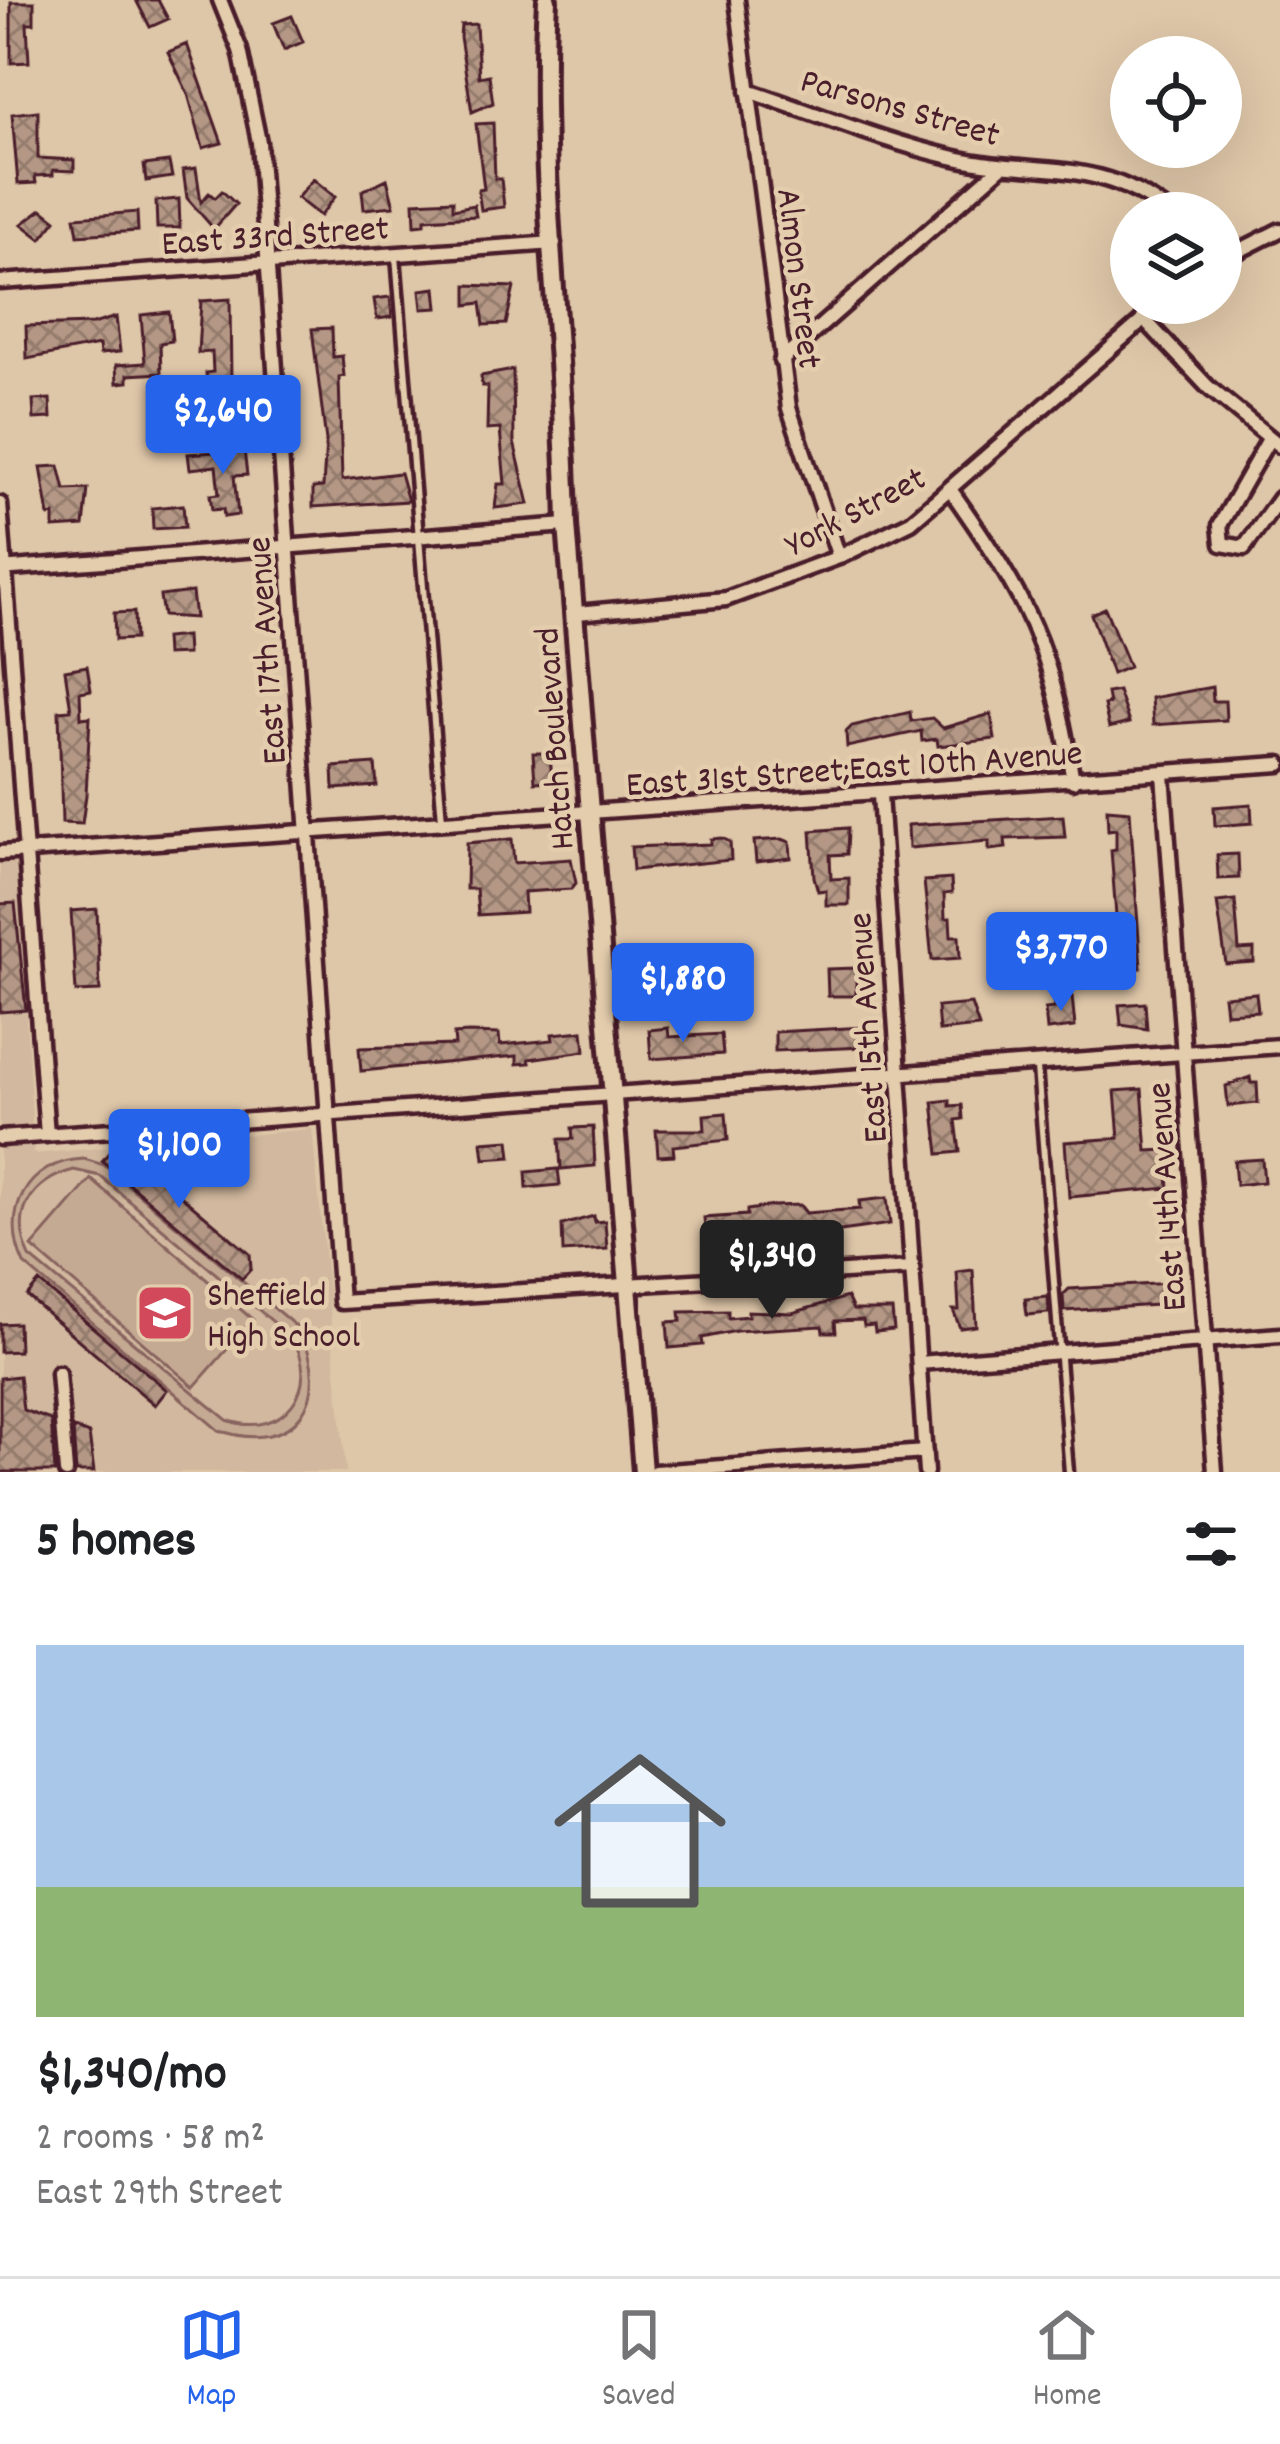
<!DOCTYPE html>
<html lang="en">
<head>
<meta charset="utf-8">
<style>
  body { margin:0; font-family:Dekko,sans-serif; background:#f2f2f2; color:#202124; height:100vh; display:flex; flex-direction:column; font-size:45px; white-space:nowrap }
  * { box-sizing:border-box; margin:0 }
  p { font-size:39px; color:#757577 }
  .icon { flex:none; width:66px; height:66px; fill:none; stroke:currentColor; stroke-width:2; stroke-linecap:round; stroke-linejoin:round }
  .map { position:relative; height:1472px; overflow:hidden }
  .drawer { display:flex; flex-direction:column; background:#fff; flex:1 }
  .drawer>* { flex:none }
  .controls { position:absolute; left:1110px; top:36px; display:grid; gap:24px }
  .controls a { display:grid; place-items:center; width:132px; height:132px; border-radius:50%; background:#fff; box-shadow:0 12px 48px #0002; font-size:60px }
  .price { position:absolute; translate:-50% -102px; padding:0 27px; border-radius:12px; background:#2563eb; color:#fff; font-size:39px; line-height:78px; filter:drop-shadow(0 3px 6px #0008) }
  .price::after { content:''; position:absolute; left:50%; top:72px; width:36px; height:27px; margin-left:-18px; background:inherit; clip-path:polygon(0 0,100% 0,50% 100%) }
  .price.active { background:#222; color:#fff }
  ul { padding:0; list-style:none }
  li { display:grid; align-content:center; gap:24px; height:636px; padding:0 36px }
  li span { display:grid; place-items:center; height:372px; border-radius:0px; color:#555 }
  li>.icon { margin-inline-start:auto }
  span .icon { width:216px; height:216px; fill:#fffc; stroke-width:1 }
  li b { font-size:51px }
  h2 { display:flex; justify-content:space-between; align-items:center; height:144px; padding:0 36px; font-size:51px }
  .tab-bar { display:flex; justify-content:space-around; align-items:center; height:168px; border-top:3px solid #e0e0e0; background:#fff; font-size:33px; color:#757577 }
  .tab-bar a { display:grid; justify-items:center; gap:6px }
  .tab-bar .active { color:#2563eb }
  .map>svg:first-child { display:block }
</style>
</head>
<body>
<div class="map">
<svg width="1280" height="1472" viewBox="0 0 1280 1472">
  <defs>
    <pattern id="building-cross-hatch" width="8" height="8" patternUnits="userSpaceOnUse" patternTransform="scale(3)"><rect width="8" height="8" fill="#b49785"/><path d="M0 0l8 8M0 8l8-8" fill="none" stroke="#947b6d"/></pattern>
  </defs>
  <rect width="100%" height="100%" fill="#dec6a8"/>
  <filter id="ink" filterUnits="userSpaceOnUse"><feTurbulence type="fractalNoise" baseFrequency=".00833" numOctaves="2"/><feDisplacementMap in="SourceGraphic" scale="24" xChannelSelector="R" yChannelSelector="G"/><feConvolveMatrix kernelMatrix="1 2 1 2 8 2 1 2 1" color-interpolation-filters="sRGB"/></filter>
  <g filter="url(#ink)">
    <path fill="#d1b89e" d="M17 862 34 1154 312 1129 346 1472H0V864Z"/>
    <path fill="#c5aa93" stroke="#88645f" stroke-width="3" fill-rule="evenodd" d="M84 1159 104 1165 299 1329C335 1398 295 1457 218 1430L24 1264C0 1214 26 1161 84 1159ZM74 1170 100 1176 291 1337C324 1385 283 1441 227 1420L30 1257C10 1214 31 1181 74 1170Z
      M91 1179 253 1320 194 1387 32 1247Z"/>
    <path fill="url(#building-cross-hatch)" stroke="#4a1f2b" stroke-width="3" d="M136 0H158L168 19 150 27Z
      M11 2H34V23H27L29 62 11 63Z
      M292 16 303 42 284 50 273 23Z
      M476 24 479 77 489 75 493 103 472 112 460 37 461 25Z
      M187 44 222 143 203 148 188 94 168 52Z
      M38 111V158L74 160V171L53 170V175L35 176 36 183 18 184 12 114Z
      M493 123 495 179H501L504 207 481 210 478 190 484 189 476 124Z
      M169 162 172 177 146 181 144 165Z
      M196 168 201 202 209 193 215 198 222 191 236 204 214 229 187 198 183 170Z
      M313 179 335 197 320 216 297 198Z
      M387 179 394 206 364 209 362 191Z
      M179 199 180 228H157L156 201Z
      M453 200V209L474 205 476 216 425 219V224L415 225 414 202Z
      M42 209 56 220 41 239 22 224Z
      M137 212 138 231 78 235 75 217Z
      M467 285 514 287 506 324 484 325 481 303 467 305Z
      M436 288 438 308 422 309 420 290Z
      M390 297 392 317 377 319 374 299Z
      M230 299 231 381 207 383 206 373 213 372 212 352 198 353 201 301Z
      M169 312 172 341 160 343 161 373 128 375V382L117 383 116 365 145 363 141 315Z
      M116 317 120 352 100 354 99 345 27 359 26 326 93 324Z
      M332 328 333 357 342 356 344 376 339 377 342 480 400 473 408 501 313 507V488L323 487 326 441 312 329Z
      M513 370 514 442 529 504 495 508 498 484H505L500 429 487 430 488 386H482L481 376Z
      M50 399 51 418 34 419 33 400Z
      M230 406 231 425 205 427 203 408Z
      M244 450 247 475 234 476 238 515 224 517 223 509 212 510 210 495 219 494 216 466 190 469 188 454Z
      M59 466 65 490 88 489 84 526 54 528V515L49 516 41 467Z
      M183 505 185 527 153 529 152 508Z
      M192 592 195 618 163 616 160 596Z
      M1105 608 1129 667 1112 674 1091 614Z
      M134 612 135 639 115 640 114 613Z
      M186 636 187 654 166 655 165 638Z
      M87 666 91 690 80 692 81 718 90 717 86 795 82 824 62 823 59 711 71 710 65 670Z
      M1212 687 1213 701H1225L1226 720 1153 725 1151 698Z
      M1118 691 1129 723 1109 728 1104 705 1109 704 1107 693Z
      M910 712 911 721 932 718 943 728 991 714 995 739 938 746 937 739 922 741 921 731 847 747 846 732 852 726Z
      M533 753H550L552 781 535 782Z
      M375 764 377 786 334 789 333 767Z
      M1251 804 1252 823 1215 826 1214 807Z
      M1107 809 1130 811 1141 968 1120 969 1111 850 1116 849V829L1108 830Z
      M1063 816 1065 837 1005 839 1006 848 989 850V841L909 848 908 825Z
      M848 828 847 854 830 855 831 879 849 878V905H826V890L818 891 814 877 811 831Z
      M722 838 730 842 731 860 633 870 631 847 711 844V839Z
      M512 839 514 863 571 859 576 883 571 889 524 892 525 912 478 915 476 889H466L467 843Z
      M782 839 790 842 791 858 756 862 754 841Z
      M1238 854 1239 878 1218 879 1217 855Z
      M951 879 952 893 944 894 945 918H950L951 936H959L960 958 932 960 924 881Z
      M1235 900 1239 950 1254 949V962L1226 964 1217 902Z
      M15 903 26 1010 0 1012V904Z
      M97 909 100 991 76 992 71 911Z
      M856 968V996H828L827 969Z
      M1256 993 1258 1011 1226 1013 1224 996Z
      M1072 996 1075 1027 1047 1030 1045 1009 1054 1008 1053 998Z
      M1145 1003 1147 1029 1121 1025 1119 1005Z
      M971 1004 979 1027 939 1031 937 1007Z
      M864 1027 865 1047 775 1051V1032Z
      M668 1028 669 1037 721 1034 723 1054 651 1059 649 1030Z
      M583 1031 585 1051 529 1059 530 1063 517 1064V1056L361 1071 359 1048 455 1045 454 1034 469 1033 499 1034 500 1045 553 1040 552 1034Z
      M1250 1077 1251 1083H1257L1258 1103 1228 1106 1226 1086Z
      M1142 1089 1147 1151 1166 1150 1169 1188 1069 1197 1065 1142 1119 1138 1115 1091Z
      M950 1100V1106L962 1105 963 1119 956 1120 960 1152 939 1154 933 1102Z
      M726 1113 728 1140 673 1146 674 1155 658 1156 656 1130H705L704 1115Z
      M593 1127 595 1166 561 1169 559 1139H573L572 1128Z
      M509 1140 511 1157 484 1159 482 1142Z
      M125 1148 250 1254 251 1269 242 1279 102 1161 111 1150Z
      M1262 1159 1264 1182 1236 1185 1234 1161Z
      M558 1169 560 1185 527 1188 526 1172Z
      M887 1198 890 1224 806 1236 754 1237V1231L706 1240 704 1218 747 1215V1210L773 1206 800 1205 806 1213 860 1209 859 1201Z
      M594 1216 595 1222 605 1221 607 1249 563 1252 562 1225Z
      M973 1270 976 1326 960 1328 953 1310H959L957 1272Z
      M39 1282 167 1390 155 1405 27 1296Z
      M1171 1283 1172 1304 1064 1311 1063 1295 1069 1289Z
      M847 1297 853 1310H892L894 1330 875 1332 874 1325 864 1326 863 1320 835 1321 836 1332H823L822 1326 736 1331 702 1338 703 1345 669 1348 667 1322 681 1321 680 1312 728 1311V1318L748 1316V1311L792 1313Z
      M1048 1297 1049 1313 1027 1315 1025 1299Z
      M18 1323 19 1351 0 1352V1324Z
      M19 1376 23 1410 51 1420 55 1472H0V1378Z
      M73 1428 89 1434 94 1472H76Z"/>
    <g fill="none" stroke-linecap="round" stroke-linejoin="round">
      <g stroke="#4a1f2b" stroke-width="15">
        <path id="service" d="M396 256 442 820
          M1037 1068 1069 1472"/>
      </g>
      <g stroke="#4a1f2b" stroke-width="21">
        <path id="minor" d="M220 0 240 50 259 142 341 1302 911 1268
          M737 0 789 408 839 557
          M748 91C815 113 882 141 951 157 1034 177 1096 155 1170 213
          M1221 260 1280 230
          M0 282 554 243
          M1143 318 1208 387 1280 446
          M781 361 1001 167
          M1269 439 1220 525 1222 544 1244 548 1280 498
          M952 492C1030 603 1051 646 1073 781
          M0 504 47 1135
          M0 569 567 525
          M577 613 726 599 839 557 911 522 1163 303
          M1163 774 1215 1472
          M880 795 926 1472
          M0 853 1280 764
          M0 1138 1280 1046
          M919 1363 1280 1335
          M58 1373 66 1472
          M655 1472 925 1452"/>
      </g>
      <g stroke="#4a1f2b" stroke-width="26">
        <path id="secondary" d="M547 0C537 174 564 351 567 525L643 1472"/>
      </g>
      <use href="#service" stroke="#e4cdad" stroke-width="6"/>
      <use href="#minor" stroke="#e4cdad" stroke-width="12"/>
      <use href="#secondary" stroke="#e4cdad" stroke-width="16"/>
    </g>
  </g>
  <defs>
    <g id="school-square" transform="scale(3)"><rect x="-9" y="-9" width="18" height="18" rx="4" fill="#d1495b" stroke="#e4cdad"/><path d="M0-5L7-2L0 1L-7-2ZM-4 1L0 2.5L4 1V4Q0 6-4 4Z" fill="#fff"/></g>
  </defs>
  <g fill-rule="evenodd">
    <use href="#school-square" x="165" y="1313"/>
  </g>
  <g text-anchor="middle" stroke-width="9" stroke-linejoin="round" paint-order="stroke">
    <g font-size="36" fill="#4a1f2b" stroke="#e4cdad">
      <text transform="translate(901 105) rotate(16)" y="13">Parsons Street</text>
      <text transform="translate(275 233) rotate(-4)" y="13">East 33rd Street</text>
      <text transform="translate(802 278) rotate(83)" y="13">Almon Street</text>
      <text transform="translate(854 509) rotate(-28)" y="13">York Street</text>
      <text transform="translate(264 651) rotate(-94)" y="13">East 17th Avenue</text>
      <text transform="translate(552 739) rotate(-94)" y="13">Hatch Boulevard</text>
      <text transform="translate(854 766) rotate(-4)" y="13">East 31st Street;East 10th Avenue</text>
      <text transform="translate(865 1028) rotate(-94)" y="13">East 15th Avenue</text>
      <text transform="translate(1164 1197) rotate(-94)" y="13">East 14th Avenue</text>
    </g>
    <g font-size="36" fill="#4a1f2b" stroke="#e4cdad" text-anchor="start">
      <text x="207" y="1305">Sheffield<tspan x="207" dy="41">High School</tspan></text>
    </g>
  </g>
</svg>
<div class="controls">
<a><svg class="icon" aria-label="locate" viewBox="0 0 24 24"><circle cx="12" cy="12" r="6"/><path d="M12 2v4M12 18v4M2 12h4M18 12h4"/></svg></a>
<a><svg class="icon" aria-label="layers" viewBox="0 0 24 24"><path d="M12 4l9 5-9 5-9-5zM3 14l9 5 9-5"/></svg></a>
</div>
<b class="price" style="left:223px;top:477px">$2,640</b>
<b class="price" style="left:1061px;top:1014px">$3,770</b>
<b class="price" style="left:683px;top:1045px">$1,880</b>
<b class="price" style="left:179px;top:1211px">$1,100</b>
<b class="price active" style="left:772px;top:1322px">$1,340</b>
</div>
<section class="drawer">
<h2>5 homes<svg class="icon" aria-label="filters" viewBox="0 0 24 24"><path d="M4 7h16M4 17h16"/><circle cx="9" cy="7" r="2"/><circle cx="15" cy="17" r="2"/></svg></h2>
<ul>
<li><span style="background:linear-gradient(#a9c7e8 65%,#8fb573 0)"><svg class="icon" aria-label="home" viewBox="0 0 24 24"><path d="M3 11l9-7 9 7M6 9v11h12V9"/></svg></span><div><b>$1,340/mo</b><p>2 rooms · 58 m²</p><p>East 29th Street</p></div></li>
</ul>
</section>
<nav class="tab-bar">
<a class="active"><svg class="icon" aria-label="map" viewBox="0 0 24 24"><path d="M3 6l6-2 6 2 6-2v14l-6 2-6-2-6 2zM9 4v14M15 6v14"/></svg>Map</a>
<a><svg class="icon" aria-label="saved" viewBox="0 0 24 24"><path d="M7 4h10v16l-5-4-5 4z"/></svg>Saved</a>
<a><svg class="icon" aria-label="home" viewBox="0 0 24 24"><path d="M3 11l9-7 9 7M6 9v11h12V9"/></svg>Home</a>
</nav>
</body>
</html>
